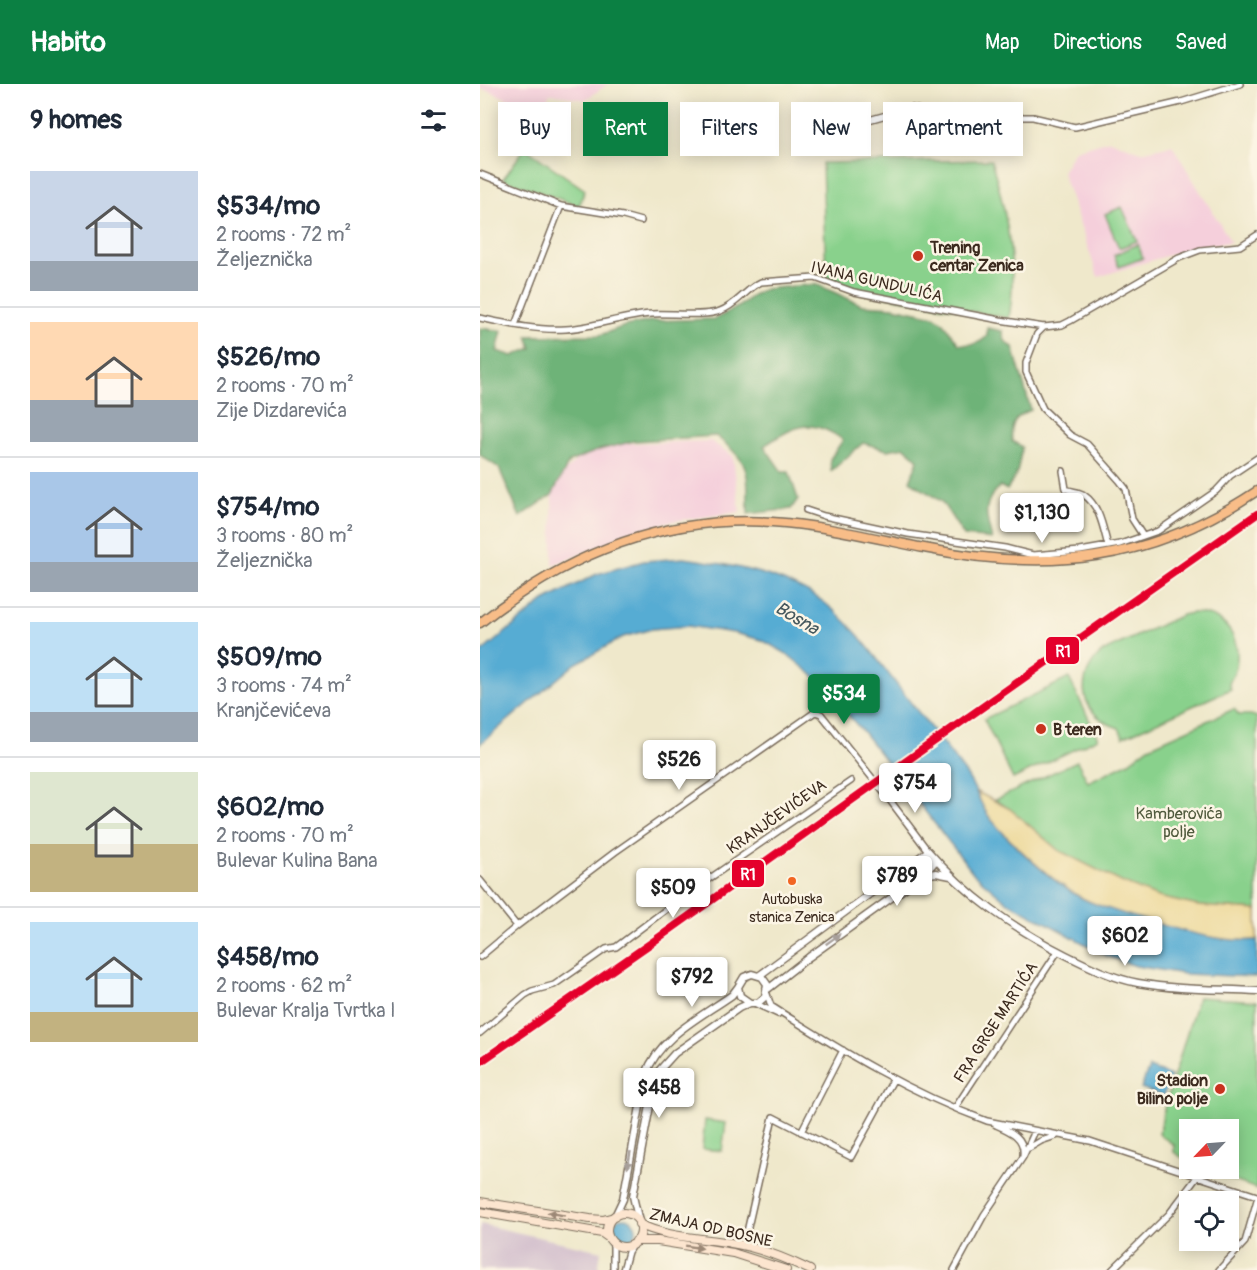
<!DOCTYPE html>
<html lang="en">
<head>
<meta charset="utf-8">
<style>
  body { margin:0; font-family:Pangolin,sans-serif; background:#f6f6f7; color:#1f2937; height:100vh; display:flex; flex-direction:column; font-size:22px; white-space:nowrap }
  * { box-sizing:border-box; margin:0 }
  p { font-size:20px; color:#747a83 }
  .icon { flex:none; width:33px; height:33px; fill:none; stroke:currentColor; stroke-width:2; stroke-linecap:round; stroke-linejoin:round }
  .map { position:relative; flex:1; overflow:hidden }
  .details { display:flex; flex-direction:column; background:#fff; width:480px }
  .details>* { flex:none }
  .hud { position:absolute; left:18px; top:18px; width:570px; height:54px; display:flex; gap:12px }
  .needle { width:39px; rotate:245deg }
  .fabs { position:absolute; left:699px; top:1035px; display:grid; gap:12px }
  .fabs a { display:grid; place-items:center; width:60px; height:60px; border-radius:0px; background:#fff; box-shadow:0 3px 15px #0003; font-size:30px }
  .price { position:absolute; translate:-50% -51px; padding:0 14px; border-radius:6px; background:#fff; color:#222; font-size:20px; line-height:39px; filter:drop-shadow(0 2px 3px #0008) }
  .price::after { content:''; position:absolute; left:50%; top:36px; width:18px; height:14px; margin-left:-9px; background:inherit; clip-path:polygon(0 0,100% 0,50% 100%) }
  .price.active { background:#0b8043; color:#fff }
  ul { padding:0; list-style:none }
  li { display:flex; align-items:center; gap:18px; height:150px; padding:0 30px }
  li+li { border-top:2px solid #e0e1e3 }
  li span { display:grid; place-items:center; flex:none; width:168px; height:120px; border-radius:0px; color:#555 }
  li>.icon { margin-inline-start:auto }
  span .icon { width:72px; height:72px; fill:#fffc; stroke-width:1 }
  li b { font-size:26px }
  h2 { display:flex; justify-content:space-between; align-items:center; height:72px; padding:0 30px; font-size:26px }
  .pill { padding:0 21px; border-radius:0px; background:#fff; box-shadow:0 3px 15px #0003; font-size:21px; line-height:54px }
  .pill.active { background:#0b8043; color:#fff }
  header { display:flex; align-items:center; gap:36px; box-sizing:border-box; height:84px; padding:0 30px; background:#0b8043; color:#fff }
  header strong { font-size:28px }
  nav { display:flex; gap:33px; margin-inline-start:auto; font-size:21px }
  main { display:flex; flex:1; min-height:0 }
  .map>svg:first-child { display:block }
</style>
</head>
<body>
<header>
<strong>Habito</strong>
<nav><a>Map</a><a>Directions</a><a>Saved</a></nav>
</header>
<main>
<section class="details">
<h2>9 homes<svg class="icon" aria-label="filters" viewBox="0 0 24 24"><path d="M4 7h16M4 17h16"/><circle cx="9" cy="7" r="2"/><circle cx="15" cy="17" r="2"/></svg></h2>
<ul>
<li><span style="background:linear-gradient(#c9d6e8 75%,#9aa5b1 0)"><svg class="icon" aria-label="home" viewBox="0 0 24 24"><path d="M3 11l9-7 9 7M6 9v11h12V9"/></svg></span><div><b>$534/mo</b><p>2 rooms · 72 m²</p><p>Željeznička</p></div></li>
<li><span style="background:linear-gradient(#ffd9b3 65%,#9aa5b1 0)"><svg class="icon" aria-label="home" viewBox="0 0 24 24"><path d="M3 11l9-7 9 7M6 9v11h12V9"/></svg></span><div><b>$526/mo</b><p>2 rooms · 70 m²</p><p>Zije Dizdarevića</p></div></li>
<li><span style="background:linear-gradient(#a9c7e8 75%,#9aa5b1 0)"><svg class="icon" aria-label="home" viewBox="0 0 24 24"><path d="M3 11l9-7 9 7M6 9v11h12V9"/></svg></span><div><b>$754/mo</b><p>3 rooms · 80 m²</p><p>Željeznička</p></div></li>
<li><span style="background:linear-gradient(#bfe0f5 75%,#9aa5b1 0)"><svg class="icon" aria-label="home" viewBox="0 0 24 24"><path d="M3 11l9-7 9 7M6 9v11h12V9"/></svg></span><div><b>$509/mo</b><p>3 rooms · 74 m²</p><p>Kranjčevićeva</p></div></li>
<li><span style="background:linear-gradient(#dfe7d0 60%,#c2b280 0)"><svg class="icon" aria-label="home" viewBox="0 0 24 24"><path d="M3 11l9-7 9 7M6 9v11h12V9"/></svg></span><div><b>$602/mo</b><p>2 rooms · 70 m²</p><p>Bulevar Kulina Bana</p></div></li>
<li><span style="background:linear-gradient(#bfe0f5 75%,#c2b280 0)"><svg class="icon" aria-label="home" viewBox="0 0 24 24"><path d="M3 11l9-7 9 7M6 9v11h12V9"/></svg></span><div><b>$458/mo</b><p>2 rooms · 62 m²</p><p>Bulevar Kralja Tvrtka I</p></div></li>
</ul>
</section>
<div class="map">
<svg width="777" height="1186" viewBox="0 0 777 1186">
  <rect width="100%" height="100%" fill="#fcf5e5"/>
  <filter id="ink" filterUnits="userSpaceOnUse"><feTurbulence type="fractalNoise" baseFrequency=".0167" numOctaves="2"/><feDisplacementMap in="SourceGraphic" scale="12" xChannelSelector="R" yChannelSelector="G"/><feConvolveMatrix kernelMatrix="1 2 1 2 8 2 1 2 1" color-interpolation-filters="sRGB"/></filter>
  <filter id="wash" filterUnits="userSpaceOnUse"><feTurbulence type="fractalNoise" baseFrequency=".008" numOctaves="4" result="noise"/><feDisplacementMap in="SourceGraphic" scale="24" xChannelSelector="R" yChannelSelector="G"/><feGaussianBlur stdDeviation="1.35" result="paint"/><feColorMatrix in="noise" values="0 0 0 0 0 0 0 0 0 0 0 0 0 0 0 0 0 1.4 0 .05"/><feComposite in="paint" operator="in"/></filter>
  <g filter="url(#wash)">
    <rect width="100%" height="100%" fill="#efe8cb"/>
    <path fill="#f5cfdb" d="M0 0H128L105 16 70 10 60 30 10 7 0 5Z
      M630 56 661 68 692 61 751 158 715 163 618 193 582 88 595 66Z
      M231 357 253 372 260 428 187 438 73 481 72 402 97 375 134 360Z"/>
    <path fill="#d1bdcc" d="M0 1140 121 1167 118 1186H0Z"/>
    <path fill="#89d18c" stroke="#627e55" stroke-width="1.5" d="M45 64 105 106 99 122 23 95Z
      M511 76C526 125 538 183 529 234L375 207 346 193 342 79Z
      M642 123 657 157 639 164 625 130Z
      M658 160 663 174 639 183 634 171Z
      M712 529C751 528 769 567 749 599L751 605 643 653 639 644C600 632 593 595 622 568L702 531Z
      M589 594 618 654 533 695 504 635Z
      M754 625 759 631H771L777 633V826L718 822 678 813 641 798 578 766 530 725 515 716 597 677 608 698 649 678 669 663Z
      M718 913 777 917V1105L721 1085 748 1084V1046H710L709 1078 694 1068V1061L679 1050 685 1021Z
      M225 1036 246 1039 242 1067 222 1065Z"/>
    <path fill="#6eb378" stroke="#546e4b" stroke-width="1.5" d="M336 200 382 221 414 223 454 232 463 238 479 260C490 261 499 261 507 252V244L523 247C523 256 526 259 533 263L551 326C535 332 530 340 532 357L542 363 537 389 527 406 520 402C501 420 506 432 512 455L484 452 462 418 430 397 438 376 425 363 407 366 383 359 351 387 350 375 363 356C331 332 314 342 284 362L302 388H309L318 415 311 425 268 430C267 386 273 381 236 352L154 357 119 366 89 378 72 411 40 433 19 384 0 371V244L22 247 17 267 33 272 52 264 47 252 120 251 145 242 171 237 235 235 258 223 273 211 285 205Z"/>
    <path fill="#eeda9e" stroke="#94825e" stroke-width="1.5" d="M497 708 530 725 578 766 641 798 678 813 718 822 777 826V856C734 860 633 832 595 810 573 797 516 747 504 725 501 720 499 714 497 708Z"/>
    <path fill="#57acd3" stroke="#496b78" stroke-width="1.5" d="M204 474C249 480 307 491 345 519 372 540 391 567 411 593 436 626 462 657 486 690 496 704 500 721 510 734 530 759 580 806 610 818 631 826 653 833 675 839 707 848 743 859 777 856V893L704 890 656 882 627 872 526 817 494 790 384 649 333 591 307 570 282 556 254 549 208 542 172 545 143 553 95 580 0 660V569L64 517 117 490 164 477Z
      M669 984 691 992 683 1012 661 1004Z
      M132 1146a12 12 0 1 1 24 0a12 12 0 1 1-24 0Z"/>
  </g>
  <g filter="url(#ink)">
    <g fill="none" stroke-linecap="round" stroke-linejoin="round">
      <g stroke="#7a6c5b" stroke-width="8">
        <path id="minor" d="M371 41 431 24 492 39 503 40 542 33H553L595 43 701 18 760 0
          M0 90 81 122 143 132 161 137
          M0 234C28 240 58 247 86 245 115 243 142 232 172 230 190 229 226 233 240 227 257 221 267 204 281 198L335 194 374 208 520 236 564 243 582 241 590 237 699 174 720 166 760 162 777 151
          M35 241 81 122
          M564 243 557 250 546 279V288L563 325 590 351 607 360 639 396 646 405 652 435 663 452
          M583 387 586 405C592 408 599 407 604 411 620 422 623 444 628 462
          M326 426 344 432 428 450 525 464 553 471 600 467 640 460 678 447 736 407 750 392 777 374
          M0 796 37 842
          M0 873 37 842 135 768 335 628 341 630 409 715 448 767
          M287 910 291 922C362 967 428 1008 507 1037L610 1057 777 1112
          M274 919 298 930
          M0 949 45 911 52 907 74 901 126 865 136 863 204 812 371 697
          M475 1024 578 867
          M516 1041C530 1047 545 1053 543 1071
          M321 1048 363 966
          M549 1064 561 1057 576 1052
          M264 1161 293 1033 371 1073 413 996
          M133 1186V1159
          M143 1186 148 1168 153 1160
          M474 1186 504 1131 543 1073 555 1047
          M632 1186 689 1130 717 1093
          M739 1186 765 1158 777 1116"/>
      </g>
      <g stroke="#7a6c5b" stroke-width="9">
        <path id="tertiary" d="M443 791 453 780V773
          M280 891 448 767C488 813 532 843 586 871 610 883 632 894 658 899 697 906 738 905 777 907
          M288 905 329 873 443 791 456 789 471 792
          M135 1132 143 1115 166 990C179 953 221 933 252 911L258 903
          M159 1138 153 1112 176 990 195 969 259 924 270 919H278L285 913 287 900 282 893 272 890 264 893 258 903 260 912 270 919"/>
      </g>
      <g stroke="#7a6c5b" stroke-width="10">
        <path id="secondary" d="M0 1118 110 1135 123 1136 134 1133
          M0 1128 122 1149 129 1154
          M127 1146a17 17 0 1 1 34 0a17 17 0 1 1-34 0Z
          M159 1140C183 1153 223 1154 251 1159 278 1163 305 1174 330 1186
          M156 1157H178L253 1169 306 1186"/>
      </g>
      <g stroke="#7a6c5b" stroke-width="11">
        <path id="trunk" d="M0 539C85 471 182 431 292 438 343 441 393 454 444 464 568 489 669 479 777 407"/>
      </g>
      <use href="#minor" stroke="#fff" stroke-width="5"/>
      <use href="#tertiary" stroke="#fff" stroke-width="6"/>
      <use href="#secondary" stroke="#fce5cf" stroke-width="8"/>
      <use href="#trunk" stroke="#f8bd88" stroke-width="8"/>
      <g stroke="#fcf5e5" stroke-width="12">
        <path id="rail-1" d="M0 978 174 857 477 641 777 430"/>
      </g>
      <use href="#rail-1" stroke="#e4002b" stroke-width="8"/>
    </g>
    <defs><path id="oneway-solid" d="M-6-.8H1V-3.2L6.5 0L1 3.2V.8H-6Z" transform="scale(1.5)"/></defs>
    <g fill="#a79f9a">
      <use href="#oneway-solid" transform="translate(353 855) rotate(-36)"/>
      <use href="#oneway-solid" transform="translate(149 1076) rotate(100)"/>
    </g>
    <g fill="#9c8876">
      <use href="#oneway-solid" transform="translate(76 1130) rotate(-170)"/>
      <use href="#oneway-solid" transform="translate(214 1163) rotate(9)"/>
    </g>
  </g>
  <g fill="#c8321e" stroke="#fcf5e5" stroke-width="2">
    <circle cx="438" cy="172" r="6"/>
    <circle cx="561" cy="645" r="6"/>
    <circle cx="740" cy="1005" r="6"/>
  </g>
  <circle fill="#f26522" stroke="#fcf5e5" stroke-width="2" cx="312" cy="797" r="5"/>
  <g text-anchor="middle" stroke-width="5" stroke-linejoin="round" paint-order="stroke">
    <g font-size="14" fill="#3b2a1e" stroke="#fcf5e5">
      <text x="312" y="820">Autobuska<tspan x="312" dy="18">stanica Zenica</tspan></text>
    </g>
    <g font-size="16" font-weight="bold" fill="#3b2a1e" stroke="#fcf5e5" text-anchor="start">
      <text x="450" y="169">Trening<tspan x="450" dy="18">centar Zenica</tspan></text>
      <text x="573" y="651">B teren</text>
      <text x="728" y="1002" text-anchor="end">Stadion<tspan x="728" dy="18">Bilino polje</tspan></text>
    </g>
    <g font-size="16" fill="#3b2a1e" stroke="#fcf5e5">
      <text transform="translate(397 197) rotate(13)" y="6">IVANA GUNDULIĆA</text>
      <text transform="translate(296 732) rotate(-35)" y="6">KRANJČEVIĆEVA</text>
      <text transform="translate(515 938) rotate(-57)" y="6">FRA GRGE MARTIĆA</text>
      <text transform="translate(231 1143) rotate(13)" y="6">ZMAJA OD BOSNE</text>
    </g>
    <g font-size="16" fill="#525c3f" stroke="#fcf5e5">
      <text x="699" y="735">Kamberovića<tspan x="699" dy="18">polje</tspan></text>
    </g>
    <g font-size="18" font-style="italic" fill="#45585d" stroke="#fcf5e5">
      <text transform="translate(317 534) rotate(31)" y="6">Bosna</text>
    </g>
  </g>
  <g stroke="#fcf5e5" stroke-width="2">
    <rect x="565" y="552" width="35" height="29" rx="6" fill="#e4002b"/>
    <rect x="251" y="775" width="34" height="29" rx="6" fill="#e4002b"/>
  </g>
  <g font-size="16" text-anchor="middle" font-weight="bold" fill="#fff">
    <text x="583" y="573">R1</text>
    <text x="268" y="796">R1</text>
  </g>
</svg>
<div class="fabs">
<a><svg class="needle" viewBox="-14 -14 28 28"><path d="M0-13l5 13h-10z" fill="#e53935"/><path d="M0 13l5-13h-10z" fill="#747a83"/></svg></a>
<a><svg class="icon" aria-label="locate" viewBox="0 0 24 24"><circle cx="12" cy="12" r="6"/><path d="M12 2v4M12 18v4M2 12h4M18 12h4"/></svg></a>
</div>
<b class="price" style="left:562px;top:460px">$1,130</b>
<b class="price active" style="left:364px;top:641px">$534</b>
<b class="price" style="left:199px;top:707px">$526</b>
<b class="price" style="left:435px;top:730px">$754</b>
<b class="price" style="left:417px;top:823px">$789</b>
<b class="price" style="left:193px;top:835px">$509</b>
<b class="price" style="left:645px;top:883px">$602</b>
<b class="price" style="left:212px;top:924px">$792</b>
<b class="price" style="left:179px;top:1035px">$458</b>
<div class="hud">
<a class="pill">Buy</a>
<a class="pill active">Rent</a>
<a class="pill">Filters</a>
<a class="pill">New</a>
<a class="pill">Apartment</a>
</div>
</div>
</main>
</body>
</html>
